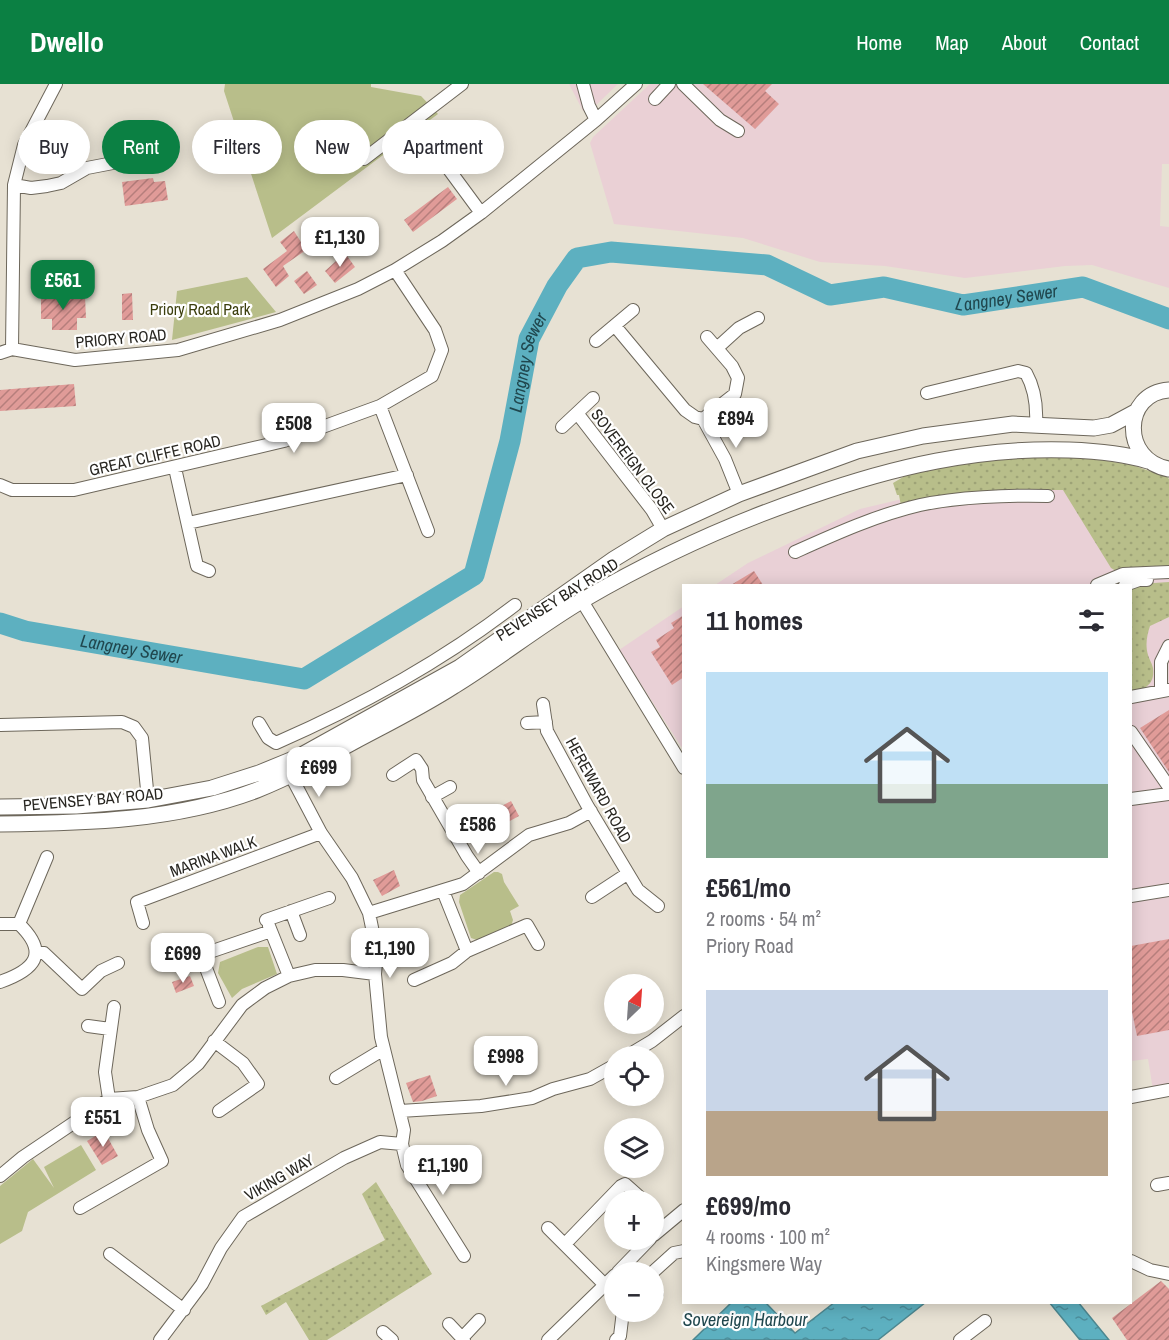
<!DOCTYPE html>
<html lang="en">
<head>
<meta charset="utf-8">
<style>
  body { margin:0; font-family:"Archivo Narrow",sans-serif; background:#f7f7f7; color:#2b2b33; height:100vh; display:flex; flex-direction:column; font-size:22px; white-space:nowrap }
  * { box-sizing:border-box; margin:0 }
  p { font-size:20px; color:#7c7c81 }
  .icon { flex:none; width:33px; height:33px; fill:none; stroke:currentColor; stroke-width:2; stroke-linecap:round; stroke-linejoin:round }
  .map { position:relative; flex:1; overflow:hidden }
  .drawer { position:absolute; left:682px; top:500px; width:450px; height:720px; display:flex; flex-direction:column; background:#fff; border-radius:0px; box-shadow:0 3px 15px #0003 }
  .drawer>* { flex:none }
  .hud { position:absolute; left:18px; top:36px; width:570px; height:54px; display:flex; gap:12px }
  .needle { width:39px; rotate:25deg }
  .tools { position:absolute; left:604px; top:890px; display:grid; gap:12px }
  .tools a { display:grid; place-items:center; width:60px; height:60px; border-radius:50%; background:#fff; box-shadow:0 3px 15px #0003; font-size:30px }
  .price { position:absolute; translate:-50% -51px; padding:0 14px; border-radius:12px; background:#fff; color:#222; font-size:20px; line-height:39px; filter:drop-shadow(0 2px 3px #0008) }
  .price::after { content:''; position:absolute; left:50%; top:36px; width:18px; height:14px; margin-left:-9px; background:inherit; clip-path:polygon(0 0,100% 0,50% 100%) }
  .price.active { background:#0b8043; color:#fff }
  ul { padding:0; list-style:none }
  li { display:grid; align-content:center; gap:12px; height:318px; padding:0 24px }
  li span { display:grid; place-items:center; height:186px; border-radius:0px; color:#555 }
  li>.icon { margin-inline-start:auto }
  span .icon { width:108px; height:108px; fill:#fffc; stroke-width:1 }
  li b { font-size:26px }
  h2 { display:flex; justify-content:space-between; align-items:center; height:72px; padding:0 24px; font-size:26px }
  .chip { padding:0 21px; border-radius:27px; background:#fff; box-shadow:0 3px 15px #0003; font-size:21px; line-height:54px }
  .chip.active { background:#0b8043; color:#fff }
  header { display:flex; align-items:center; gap:36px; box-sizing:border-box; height:84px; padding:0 30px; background:#0b8043; color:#fff }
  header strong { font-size:28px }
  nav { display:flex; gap:33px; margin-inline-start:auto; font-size:21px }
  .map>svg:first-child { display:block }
</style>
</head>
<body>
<header>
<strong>Dwello</strong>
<nav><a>Home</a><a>Map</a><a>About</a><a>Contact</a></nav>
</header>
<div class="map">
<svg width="1169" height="1256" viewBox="0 0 1169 1256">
  <defs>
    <pattern id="grass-dots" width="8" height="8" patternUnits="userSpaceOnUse" patternTransform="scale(1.5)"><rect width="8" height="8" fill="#b8be8a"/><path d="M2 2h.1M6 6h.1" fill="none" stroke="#9ea377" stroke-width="1.8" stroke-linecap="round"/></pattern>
    <pattern id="water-ripples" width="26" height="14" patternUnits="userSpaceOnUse" patternTransform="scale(1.5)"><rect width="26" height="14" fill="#5db0c0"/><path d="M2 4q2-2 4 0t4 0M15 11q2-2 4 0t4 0" fill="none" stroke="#4d8f9c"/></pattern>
    <pattern id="building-hatch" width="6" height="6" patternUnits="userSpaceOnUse" patternTransform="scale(1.5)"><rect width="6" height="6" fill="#e09b98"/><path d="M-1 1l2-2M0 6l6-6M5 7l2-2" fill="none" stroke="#b67e7c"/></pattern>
  </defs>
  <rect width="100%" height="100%" fill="#e7e1d3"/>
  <path fill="#e9d0d6" d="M1058 398 1169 420V1009L1154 1012 1148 975 1131 977V501H715L748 479 860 425 949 404Z
    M684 522V667L619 566Z"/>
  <path fill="#ead0d5" d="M569 0H618L594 23 583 27Z
    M650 0H1169V80H1162L1160 142 1169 143V204L1092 181 1065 182 965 194 885 182 820 178 743 154 614 140 590 59 593 53Z"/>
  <path fill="url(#grass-dots)" d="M1003 373H1083L1132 381 1167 393 1169 395V484L1116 487 1111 484 1063 406C1008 406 954 405 901 422L899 411H897L893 399 910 389Z
    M1169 498V533L1150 542C1147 551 1145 561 1148 571 1149 575 1152 579 1153 584 1155 601 1145 605 1131 610V502L1138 500Z
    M376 1098 432 1190 327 1256H309L286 1218 266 1231 261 1222 385 1156 362 1110Z"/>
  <path fill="#b8be8a" d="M225 0H371V3L421 12 438 30 272 154 224 7Z
    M247 193 276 228 172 256 177 207Z
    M494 788H498L502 790 504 798 519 822 510 827 513 836 511 842 477 856 471 854 459 818 460 811Z
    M258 863H268L277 890 242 905 232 914 218 889 220 878Z
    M81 1061 96 1086 28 1128 22 1147 0 1160V1102L33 1075 54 1104 44 1083Z"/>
  <path fill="url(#water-ripples)" stroke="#4d8790" stroke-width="1.5" d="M732 1218H765L795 1249 835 1218H926L878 1256H693Z
    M1049 1218H1078L1109 1256H1080Z"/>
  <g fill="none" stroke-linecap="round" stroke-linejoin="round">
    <path stroke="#5db0c0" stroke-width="21" id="s1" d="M0 539 25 547 304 595 474 491 510 357 529 255 557 202 577 174 611 168 767 181 830 211 884 203 963 221 1083 203 1169 235"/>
  </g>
  <path fill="url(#building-hatch)" d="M703 0H772L765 7 779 20 755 45Z
    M153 94 154 98 165 97 168 116 125 122 122 98Z
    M448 103 457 115 413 148 404 136Z
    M294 147 306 166 283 182 289 192 276 203 263 185 287 167 280 158Z
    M345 169 355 183 335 199 325 187Z
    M307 187 317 201 304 210 294 197Z
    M132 209 133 236H122V210Z
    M41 212H85L86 234H77V246H52V235H41Z
    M74 300 76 322 0 327V306Z
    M754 487 763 501H731Z
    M684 531V593L672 601 651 568 660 563 656 556 674 544 671 539Z
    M1169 626V688L1140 644Z
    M511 717 519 732 495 745 487 730Z
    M394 786 400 802 382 812 373 796Z
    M1169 855V946L1137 952 1131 923V862Z
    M190 892 194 902 176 909 172 898Z
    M430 991 437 1012 422 1017 413 1018 406 999Z
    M104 1047 118 1072 102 1081 87 1057Z
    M1161 1197 1169 1205V1256H1127L1112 1234Z"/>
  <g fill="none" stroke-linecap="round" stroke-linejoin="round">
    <g stroke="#6d675b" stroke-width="14">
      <path id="minor" d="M583 0 589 22 596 36
        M683 0 720 36 738 47
        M655 15 669 0
        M414 38 481 129
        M364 75 462 0
        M14 101 31 104 47 102 61 99 87 84 139 74
        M615 242 685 326 695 333 703 335 725 375 739 410
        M596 257 633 226
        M717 264 739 244 758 234
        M12 265 14 101 24 61 56 0
        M0 269 12 265 75 276 178 266 280 236 358 205 395 186 442 157 481 129 596 36 636 0
        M927 309 1018 287 1026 289C1035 305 1037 322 1036 340
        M380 322 428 447
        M577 329 652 426 663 445
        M703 335 735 310 738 294 732 282 707 253
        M562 343 593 314
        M175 384 197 482 209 487
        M0 401 12 406H74L284 357 380 322 432 292 442 266 435 246 395 186
        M188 439 407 391
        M795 468C835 450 877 431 920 421 957 413 1009 411 1048 412
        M1097 501 1123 490 1169 488
        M1125 501 1139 496H1147
        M582 517 684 684
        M1161 606V578L1169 562
        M1131 613 1168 606
        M543 620 547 647 587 721 638 806 658 822
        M259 639 268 654 276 659C361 622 441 578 515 521
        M527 639 546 638
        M0 641 122 638 134 643 142 654 148 716
        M1131 648 1169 703
        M393 691 416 676 422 685 423 696 467 772 479 789
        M291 692 321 749 352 794 369 829 377 868 375 890 381 953 404 1046 402 1060 407 1081 464 1172
        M432 713 450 703
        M1131 715 1169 710
        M443 807 467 867 527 841 538 860
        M1131 812 1169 806
        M592 813 627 790
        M291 827 300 851
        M369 829 463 800 529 751 569 739 591 727
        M266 836 329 814
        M143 839 137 818 321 749
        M0 840H19C50 870 34 886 0 898
        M19 840 47 773
        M269 842 289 892
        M36 868 44 869 82 905 101 887 118 879
        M414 896 452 879 467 867
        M219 918 201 871 271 847
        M88 942 110 945
        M214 957 243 979 258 1000 219 1027
        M627 972 652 957 684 932
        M336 994 384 965
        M1131 1013 1169 1006
        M109 1015 105 988 114 923
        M400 1027 481 1022 532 1014 553 1005 590 995 615 981
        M0 1092 23 1073 109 1015 138 1013 173 1001 198 980 242 921 265 904 289 892 315 886H343L375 890
        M1157 1101 1169 1099
        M80 1124 162 1077 148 1046 138 1013
        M548 1144 605 1201
        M654 1151 684 1126
        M565 1160 621 1102 625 1100 643 1116
        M110 1170 184 1226
        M1131 1177 1150 1186 1169 1190
        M618 1188 650 1155
        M653 1188 674 1169 684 1167
        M654 1206 657 1209
        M449 1240 464 1256
        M383 1248 392 1256
        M462 1254 479 1236
        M160 1256 202 1200 221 1164 243 1133 344 1074 380 1058 402 1060
        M548 1256 615 1191
        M616 1256 620 1252 623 1227
        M960 1256 985 1237"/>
    </g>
    <g stroke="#6d675b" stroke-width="17">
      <path id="major" d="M1169 306C1122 309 1121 377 1169 385
        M0 723 76 722 148 716 212 704 259 689 298 673 460 583 614 475 663 445 739 410 857 367 923 352 1013 340 1094 344 1111 341 1137 327
        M0 740C85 739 176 737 257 706 292 692 324 674 357 656 389 639 423 622 454 602 498 575 539 542 583 516 655 474 729 440 808 413 893 383 978 363 1069 366 1096 367 1122 369 1148 377"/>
    </g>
    <use href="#minor" stroke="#fff" stroke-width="12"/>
    <use href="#major" stroke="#fff" stroke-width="15"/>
  </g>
  <g text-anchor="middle" stroke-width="4.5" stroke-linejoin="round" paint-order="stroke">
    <g font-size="16" fill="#3b3e0d" stroke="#fff">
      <text x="200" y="231">Priory Road Park</text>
    </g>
    <g font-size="16" fill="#282621" stroke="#fff">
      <text transform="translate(121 254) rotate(-5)" y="6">PRIORY ROAD</text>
      <text transform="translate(155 371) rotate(-13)" y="6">GREAT CLIFFE ROAD</text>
      <text transform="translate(633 377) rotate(53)" y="6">SOVEREIGN CLOSE</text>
      <text transform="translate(557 515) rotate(-32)" y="6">PEVENSEY BAY ROAD</text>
      <text transform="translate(599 706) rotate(61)" y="6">HEREWARD ROAD</text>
      <text transform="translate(93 715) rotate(-5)" y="6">PEVENSEY BAY ROAD</text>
      <text transform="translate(213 772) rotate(-20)" y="6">MARINA WALK</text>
      <text transform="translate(279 1093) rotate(-30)" y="6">VIKING WAY</text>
    </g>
    <g font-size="18" font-style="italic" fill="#20474e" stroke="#fff">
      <text dy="6" stroke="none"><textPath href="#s1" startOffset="1286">Langney Sewer</textPath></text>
      <text dy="6" stroke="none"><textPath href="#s1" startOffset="728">Langney Sewer</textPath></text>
      <text dy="6" stroke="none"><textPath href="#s1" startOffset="134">Langney Sewer</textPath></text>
      <text x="745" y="1242">Sovereign Harbour</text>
    </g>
  </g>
</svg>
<div class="tools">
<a><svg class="needle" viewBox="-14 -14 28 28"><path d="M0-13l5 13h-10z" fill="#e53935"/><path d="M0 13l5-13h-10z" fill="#7c7c81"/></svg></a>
<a><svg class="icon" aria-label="locate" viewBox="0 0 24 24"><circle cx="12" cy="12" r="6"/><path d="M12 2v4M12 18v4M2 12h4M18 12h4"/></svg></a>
<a><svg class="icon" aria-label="layers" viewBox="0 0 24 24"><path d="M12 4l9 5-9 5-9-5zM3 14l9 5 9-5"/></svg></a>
<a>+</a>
<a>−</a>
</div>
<b class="price" style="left:340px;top:184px">£1,130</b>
<b class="price active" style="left:63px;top:227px">£561</b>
<b class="price" style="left:736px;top:365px">£894</b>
<b class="price" style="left:294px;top:370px">£508</b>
<b class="price" style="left:319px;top:714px">£699</b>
<b class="price" style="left:478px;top:771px">£586</b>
<b class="price" style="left:390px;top:895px">£1,190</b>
<b class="price" style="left:183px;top:900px">£699</b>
<b class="price" style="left:506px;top:1003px">£998</b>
<b class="price" style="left:103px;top:1064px">£551</b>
<b class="price" style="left:443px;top:1112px">£1,190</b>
<div class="hud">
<a class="chip">Buy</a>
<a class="chip active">Rent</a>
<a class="chip">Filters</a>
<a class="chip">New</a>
<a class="chip">Apartment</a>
</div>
<section class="drawer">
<h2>11 homes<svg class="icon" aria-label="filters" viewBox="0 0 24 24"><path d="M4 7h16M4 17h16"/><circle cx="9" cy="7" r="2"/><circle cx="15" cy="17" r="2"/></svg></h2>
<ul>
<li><span style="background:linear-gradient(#bfe0f5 60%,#7fa58c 0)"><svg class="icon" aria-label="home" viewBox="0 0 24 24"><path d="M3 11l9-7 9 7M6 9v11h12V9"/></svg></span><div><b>£561/mo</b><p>2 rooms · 54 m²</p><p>Priory Road</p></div></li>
<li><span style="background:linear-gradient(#c9d6e8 65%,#b9a48a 0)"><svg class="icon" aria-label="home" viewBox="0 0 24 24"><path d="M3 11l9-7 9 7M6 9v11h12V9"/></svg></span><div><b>£699/mo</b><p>4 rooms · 100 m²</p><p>Kingsmere Way</p></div></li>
</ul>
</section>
</div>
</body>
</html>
